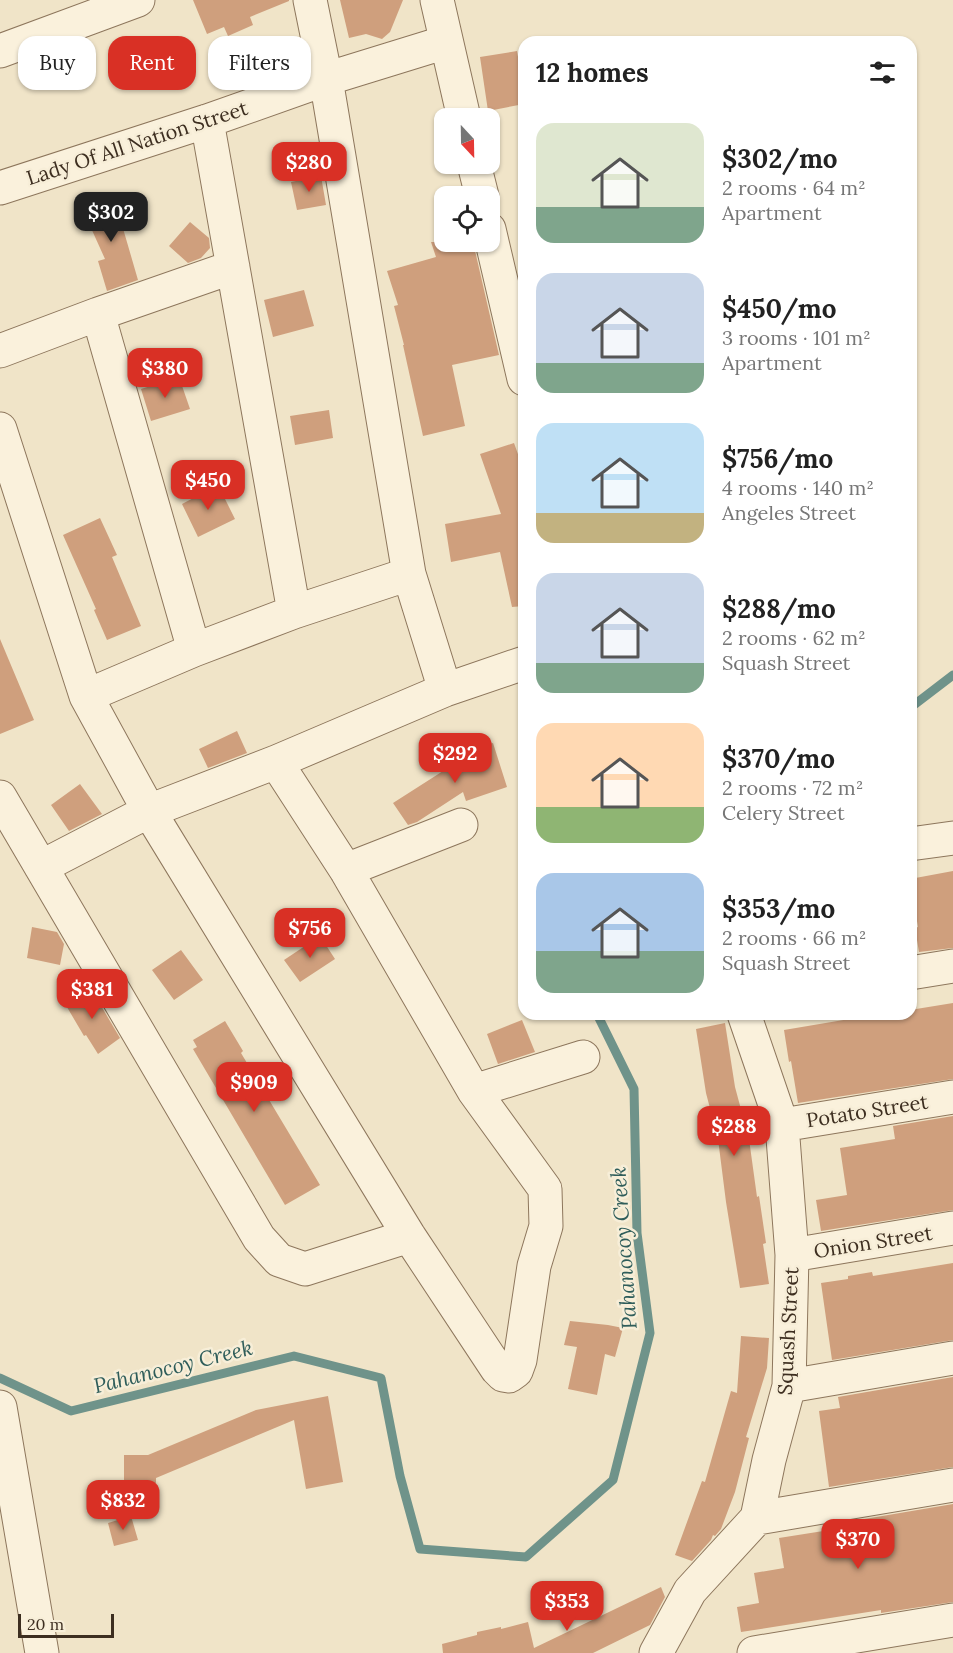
<!DOCTYPE html>
<html lang="en">
<head>
<meta charset="utf-8">
<style>
  body { margin:0; font-family:Lora,serif; background:#f2f2f2; color:#222; height:100vh; display:flex; flex-direction:column; font-size:22px; white-space:nowrap }
  * { box-sizing:border-box; margin:0 }
  p { font-size:20px; color:#767676 }
  .icon { flex:none; width:33px; height:33px; fill:none; stroke:currentColor; stroke-width:2; stroke-linecap:round; stroke-linejoin:round }
  .map { position:relative; flex:1; overflow:hidden }
  .details { position:absolute; left:518px; top:36px; width:399px; height:984px; display:flex; flex-direction:column; background:#fff; border-radius:18px; box-shadow:0 2px 4px #0004 }
  .details>* { flex:none }
  .hud { position:absolute; left:18px; top:36px; width:410px; height:54px; display:flex; gap:12px }
  .needle { width:39px; rotate:158deg }
  .tools { position:absolute; left:434px; top:108px; display:grid; gap:12px }
  .tools a { display:grid; place-items:center; width:66px; height:66px; border-radius:12px; background:#fff; box-shadow:0 2px 4px #0004; font-size:30px }
  .scale { position:absolute; left:18px; bottom:15px; width:96px; box-sizing:border-box; padding-left:6px; border:3px solid #3d2e20; border-top:0; font-size:16px; line-height:21px; white-space:nowrap; color:#3d2e20; -webkit-text-stroke:4px #f7eed8; paint-order:stroke }
  .price { position:absolute; translate:-50% -51px; padding:0 14px; border-radius:12px; background:#d93025; color:#fff; font-size:20px; line-height:39px; filter:drop-shadow(0 2px 3px #0008) }
  .price::after { content:''; position:absolute; left:50%; top:36px; width:18px; height:14px; margin-left:-9px; background:inherit; clip-path:polygon(0 0,100% 0,50% 100%) }
  .price.on { background:#222; color:#fff }
  ul { padding:0; list-style:none }
  li { display:flex; align-items:center; gap:18px; height:150px; padding:0 18px }
  li span { display:grid; place-items:center; flex:none; width:168px; height:120px; border-radius:18px; color:#555 }
  li>.icon { margin-inline-start:auto }
  span .icon { width:72px; height:72px; fill:#fffc; stroke-width:1 }
  li b { font-size:26px }
  h2 { display:flex; justify-content:space-between; align-items:center; height:72px; padding:0 18px; font-size:26px }
  .pill { padding:0 21px; border-radius:18px; background:#fff; box-shadow:0 2px 4px #0004; font-size:21px; line-height:54px }
  .pill.on { background:#d93025; color:#fff }
  .map>svg:first-child { display:block }
</style>
</head>
<body>
<div class="map">
<svg width="953" height="1653" viewBox="0 0 953 1653">
  <rect width="100%" height="100%" fill="#f0e4c8"/>
  <g fill="none" stroke-linecap="round" stroke-linejoin="round">
    <path stroke="#6f938a" stroke-width="9" d="M910 708 953 675
      M0 1378 71 1411 294 1356 381 1378 400 1476 420 1549 526 1557 613 1480 650 1333 637 1233 634 1089 597 1014"/>
  </g>
  <path fill="#cf9f7d" d="M193 0H289V1L250 17 253 25 228 36 224 27 207 34Z
    M340 0H403L390 32 382 39 366 34 349 38Z
    M517 51 524 92V104L488 111 480 57Z
    M321 176 326 205 297 210 291 182Z
    M113 194 138 280 107 291 98 261 105 259 82 208Z
    M190 222 209 238 210 248 201 258 188 263 169 246Z
    M431 242H473L499 355 452 365 465 426 423 436 403 345H404L394 306 398 305 387 271 436 257Z
    M304 290 314 326 273 337 264 300Z
    M179 377 190 409 151 421 141 389Z
    M329 410 333 438 295 445 290 416Z
    M514 443 524 471V606L512 607 500 552 451 562 445 524 501 514 480 454Z
    M218 485 235 519 198 537 182 504Z
    M100 518 117 555 112 557 141 626 107 640 94 610 96 609 63 535Z
    M0 639 34 720 0 734Z
    M237 731 247 753 208 768 199 749Z
    M493 743 507 787 466 801 463 792 417 822 408 825 393 803 454 764 451 756Z
    M80 784 102 814 69 831 51 805Z
    M953 871V948L919 952 915 928 918 927 910 879Z
    M32 927 57 932 64 944 60 965 27 958Z
    M320 936 335 959 300 982 284 960Z
    M181 950 203 980 174 1000 152 970Z
    M90 987 120 1038 98 1054 86 1035 84 1036 64 1002Z
    M953 1003V1079L798 1103 791 1061 789 1062 784 1030 879 1014H910V1010Z
    M522 1020 535 1052 498 1064 487 1034Z
    M225 1021 243 1051 241 1053 320 1185 285 1205 193 1049 197 1047 193 1040Z
    M725 1023 735 1087 749 1139 757 1197 759 1196 766 1243 763 1244 769 1284 740 1288 726 1202 718 1139 706 1093 696 1029Z
    M953 1116V1210L821 1231 816 1200 847 1195 840 1148 895 1139 893 1126Z
    M953 1263V1340L832 1360 821 1283 848 1279V1276L872 1272 873 1276Z
    M570 1321 608 1325 623 1328 615 1357 605 1354 597 1395 568 1389 577 1347 564 1345Z
    M741 1336 769 1338 767 1368 746 1437 749 1438 735 1492 721 1529 715 1536 713 1535 711 1540 692 1561 675 1555 702 1481 705 1482 731 1391 737 1393Z
    M953 1377V1467L829 1487 819 1411 840 1408 838 1397Z
    M328 1396 343 1482 306 1489 294 1420 156 1478V1483H124V1455H148L256 1410Z
    M953 1504V1602L881 1613V1610L741 1632 737 1607 759 1603 754 1573 784 1568 779 1538 836 1529 835 1524Z
    M131 1516 138 1540 114 1546 108 1523Z
    M661 1587 665 1597 650 1625 593 1653H443L442 1644 477 1635V1632L501 1627V1629L528 1622 534 1648Z"/>
  <g fill="none" stroke-linecap="round" stroke-linejoin="round">
    <g stroke="#8d765c" stroke-width="35">
      <path id="minor" d="M310 0 326 79 409 574 445 690
        M437 0 464 118
        M0 51 138 0
        M207 121 294 612
        M474 164 482 196
        M0 188 207 121 326 79 446 42
        M489 229 524 379
        M98 314 194 650
        M0 351 98 314 233 267
        M0 429 86 696 149 811 409 1236 497 1369 503 1375 509 1376 516 1371 520 1360 534 1266 546 1226 545 1189 474 1091 346 870 276 762
        M86 696 194 650 294 612 409 574
        M0 797 259 1238 279 1260 305 1269 409 1236
        M910 844 953 838
        M41 867 149 811 276 762 445 690 524 663
        M346 870 461 825
        M910 973 953 966
        M474 1091 583 1057
        M782 1125 953 1097
        M792 1255 953 1228
        M789 1386 953 1358
        M757 1518 953 1485
        M656 1653 690 1591 757 1518 769 1460 789 1386 792 1255 782 1125 744 1014
        M754 1653 953 1620"/>
    </g>
    <g stroke="#8d765c" stroke-width="35">
      <path id="tertiary" d="M0 1407 42 1653"/>
    </g>
    <use href="#minor" stroke="#faf1dc" stroke-width="33"/>
    <use href="#tertiary" stroke="#faf1dc" stroke-width="33"/>
  </g>
  <g text-anchor="middle" stroke-width="5" stroke-linejoin="round" paint-order="stroke">
    <g font-size="20" fill="#3d2e20" stroke="#f7eed8">
      <text transform="translate(137 143) rotate(-18)" y="7">Lady Of All Nation Street</text>
      <text transform="translate(867 1111) rotate(-9)" y="7">Potato Street</text>
      <text transform="translate(873 1242) rotate(-9)" y="7">Onion Street</text>
      <text transform="translate(788 1331) rotate(-87)" y="7">Squash Street</text>
    </g>
    <g font-size="21" font-style="italic" fill="#2f5d5a" stroke="#f7eed8">
      <text transform="translate(624 1248) rotate(-94)" y="7">Pahanocoy Creek</text>
      <text transform="translate(173 1367) rotate(-14)" y="7">Pahanocoy Creek</text>
    </g>
  </g>
</svg>
<div class="tools">
<a><svg class="needle" viewBox="-14 -14 28 28"><path d="M0-13l5 13h-10z" fill="#e53935"/><path d="M0 13l5-13h-10z" fill="#767676"/></svg></a>
<a><svg class="icon" aria-label="locate" viewBox="0 0 24 24"><circle cx="12" cy="12" r="6"/><path d="M12 2v4M12 18v4M2 12h4M18 12h4"/></svg></a>
</div>
<div class="scale">20 m</div>
<b class="price" style="left:309px;top:193px">$280</b>
<b class="price on" style="left:111px;top:243px">$302</b>
<b class="price" style="left:165px;top:399px">$380</b>
<b class="price" style="left:208px;top:511px">$450</b>
<b class="price" style="left:455px;top:784px">$292</b>
<b class="price" style="left:310px;top:959px">$756</b>
<b class="price" style="left:92px;top:1020px">$381</b>
<b class="price" style="left:254px;top:1113px">$909</b>
<b class="price" style="left:734px;top:1157px">$288</b>
<b class="price" style="left:123px;top:1531px">$832</b>
<b class="price" style="left:858px;top:1570px">$370</b>
<b class="price" style="left:567px;top:1632px">$353</b>
<div class="hud">
<a class="pill">Buy</a>
<a class="pill on">Rent</a>
<a class="pill">Filters</a>
</div>
<section class="details">
<h2>12 homes<svg class="icon" aria-label="filters" viewBox="0 0 24 24"><path d="M4 7h16M4 17h16"/><circle cx="9" cy="7" r="2"/><circle cx="15" cy="17" r="2"/></svg></h2>
<ul>
<li><span style="background:linear-gradient(#dfe7d0 70%,#7fa58c 0)"><svg class="icon" aria-label="home" viewBox="0 0 24 24"><path d="M3 11l9-7 9 7M6 9v11h12V9"/></svg></span><div><b>$302/mo</b><p>2 rooms · 64 m²</p><p>Apartment</p></div></li>
<li><span style="background:linear-gradient(#c9d6e8 75%,#7fa58c 0)"><svg class="icon" aria-label="home" viewBox="0 0 24 24"><path d="M3 11l9-7 9 7M6 9v11h12V9"/></svg></span><div><b>$450/mo</b><p>3 rooms · 101 m²</p><p>Apartment</p></div></li>
<li><span style="background:linear-gradient(#bfe0f5 75%,#c2b280 0)"><svg class="icon" aria-label="home" viewBox="0 0 24 24"><path d="M3 11l9-7 9 7M6 9v11h12V9"/></svg></span><div><b>$756/mo</b><p>4 rooms · 140 m²</p><p>Angeles Street</p></div></li>
<li><span style="background:linear-gradient(#c9d6e8 75%,#7fa58c 0)"><svg class="icon" aria-label="home" viewBox="0 0 24 24"><path d="M3 11l9-7 9 7M6 9v11h12V9"/></svg></span><div><b>$288/mo</b><p>2 rooms · 62 m²</p><p>Squash Street</p></div></li>
<li><span style="background:linear-gradient(#ffd9b3 70%,#8fb573 0)"><svg class="icon" aria-label="home" viewBox="0 0 24 24"><path d="M3 11l9-7 9 7M6 9v11h12V9"/></svg></span><div><b>$370/mo</b><p>2 rooms · 72 m²</p><p>Celery Street</p></div></li>
<li><span style="background:linear-gradient(#a9c7e8 65%,#7fa58c 0)"><svg class="icon" aria-label="home" viewBox="0 0 24 24"><path d="M3 11l9-7 9 7M6 9v11h12V9"/></svg></span><div><b>$353/mo</b><p>2 rooms · 66 m²</p><p>Squash Street</p></div></li>
</ul>
</section>
</div>
</body>
</html>
